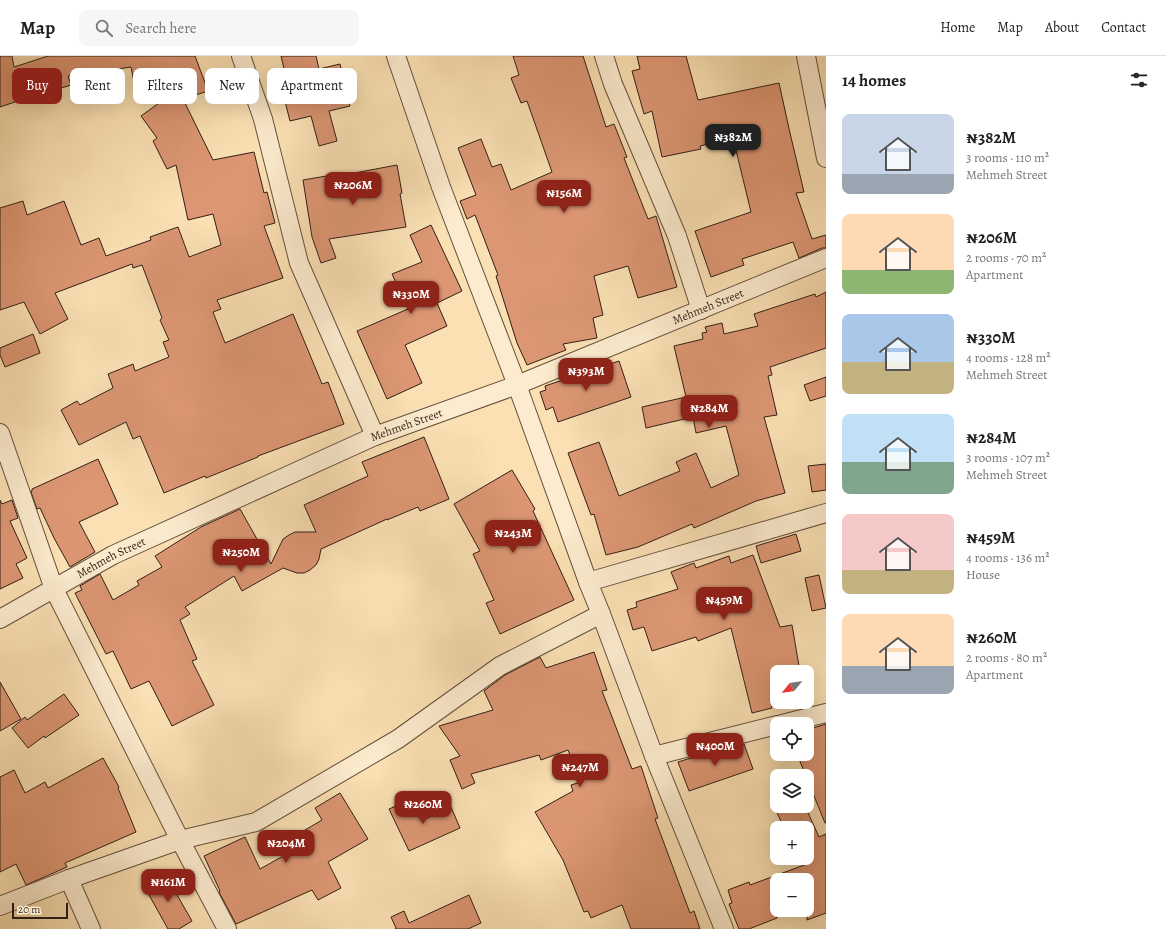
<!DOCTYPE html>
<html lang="en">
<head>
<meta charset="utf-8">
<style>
  body { margin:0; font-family:Alegreya,serif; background:#f6f6f6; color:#222; height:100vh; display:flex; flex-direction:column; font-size:15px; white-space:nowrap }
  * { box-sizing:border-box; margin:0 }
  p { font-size:13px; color:#767676 }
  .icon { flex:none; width:22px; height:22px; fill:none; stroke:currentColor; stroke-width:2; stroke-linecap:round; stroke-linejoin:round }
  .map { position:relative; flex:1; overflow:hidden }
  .sheet { display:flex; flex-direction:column; background:#fff; width:340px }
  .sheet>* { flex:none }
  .guide { position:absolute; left:12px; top:12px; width:380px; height:36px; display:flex; gap:8px }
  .needle { width:26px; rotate:240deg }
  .tools { position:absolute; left:770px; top:609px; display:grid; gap:8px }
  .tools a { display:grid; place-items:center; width:44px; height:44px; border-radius:8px; background:#fff; box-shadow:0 4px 16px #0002; font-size:20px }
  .scale { position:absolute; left:12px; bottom:10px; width:56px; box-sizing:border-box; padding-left:4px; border:2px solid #321f16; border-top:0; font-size:11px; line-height:14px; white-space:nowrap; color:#321f16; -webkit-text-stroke:3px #fcebce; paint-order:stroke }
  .price { position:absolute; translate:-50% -34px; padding:0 9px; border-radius:8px; background:#8f2418; color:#fff; font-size:13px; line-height:26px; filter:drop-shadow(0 1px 2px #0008) }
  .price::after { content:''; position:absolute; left:50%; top:24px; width:12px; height:9px; margin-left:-6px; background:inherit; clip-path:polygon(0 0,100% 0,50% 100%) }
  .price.active { background:#222; color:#fff }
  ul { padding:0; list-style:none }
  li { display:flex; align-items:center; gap:12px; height:100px; padding:0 16px }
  li span { display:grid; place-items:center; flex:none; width:112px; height:80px; border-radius:8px; color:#555 }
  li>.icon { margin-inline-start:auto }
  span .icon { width:48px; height:48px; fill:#fffc; stroke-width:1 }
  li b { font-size:17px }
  h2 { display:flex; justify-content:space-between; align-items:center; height:48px; padding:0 16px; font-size:17px }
  .pill { padding:0 14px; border-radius:8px; background:#fff; box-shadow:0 4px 16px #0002; font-size:14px; line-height:36px }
  .pill.active { background:#8f2418; color:#fff }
  header { display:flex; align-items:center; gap:24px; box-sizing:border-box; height:56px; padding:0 20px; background:#fff; border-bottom:1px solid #e0e0e0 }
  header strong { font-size:19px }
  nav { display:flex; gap:22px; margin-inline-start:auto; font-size:14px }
  .search { width:280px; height:36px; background:#f6f6f6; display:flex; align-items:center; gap:10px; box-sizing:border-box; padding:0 14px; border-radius:8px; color:#767676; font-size:15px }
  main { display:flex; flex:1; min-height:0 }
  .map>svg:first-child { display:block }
</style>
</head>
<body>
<header>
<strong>Map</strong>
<div class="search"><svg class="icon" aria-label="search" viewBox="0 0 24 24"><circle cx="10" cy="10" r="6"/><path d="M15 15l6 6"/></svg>Search here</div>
<nav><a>Home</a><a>Map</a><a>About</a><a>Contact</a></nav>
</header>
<main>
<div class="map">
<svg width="826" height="873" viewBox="0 0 826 873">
  <rect width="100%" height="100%" fill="#fae0b3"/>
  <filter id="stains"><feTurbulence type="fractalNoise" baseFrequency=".005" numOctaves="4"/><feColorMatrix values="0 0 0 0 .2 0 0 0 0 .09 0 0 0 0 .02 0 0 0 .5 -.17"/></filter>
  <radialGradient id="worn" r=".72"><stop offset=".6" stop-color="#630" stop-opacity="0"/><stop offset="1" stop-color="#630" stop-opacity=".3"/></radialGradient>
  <path fill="#dc9673" stroke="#321f16" d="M0 0H12L14 11 48 0H195L208 35 183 43 213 104 254 96 264 137 267 136 275 167 264 170 283 222 217 244 221 253 213 256 225 287 293 258 322 328 328 326 344 368 258 400V401L206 422 205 420 164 437 140 380 133 383 126 366 79 389 61 354 77 345 80 349 113 332 108 318 133 308 135 315 169 301 163 286 169 284 160 264 162 262 142 209 133 212 132 208 55 237 68 263 40 278 24 246 0 254V152L23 145 27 159 64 145 81 189 99 182 106 200 151 184 150 181 178 171 189 201 221 189 213 158 188 164 176 109 167 113 153 85 157 82 141 60 195 21 135 31 131 11 68 20 71 29 58 33 60 37 40 43 39 39 30 41 0 51Z
    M281 0H316L319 13 340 8 350 50 329 55 337 85 319 90 311 60 290 65 279 22 286 21Z
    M513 0H583L606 71 614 68 627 101 624 102 648 163 656 160 677 231 638 242 628 210 594 220 603 259 593 262 597 282 563 288 566 294 527 309 517 287 496 220 498 219 475 159 467 163 460 145 476 139 458 92 481 83 492 111 501 108 511 134 552 116 527 45 521 47 511 22 519 19Z
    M637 0H686L698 44 779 27 790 77 804 136 796 137 812 183 826 179V192H822L799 202 793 186 742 203 744 209 711 221 695 175 751 156 733 82 700 90 701 93 662 101 652 55 644 58 632 15 640 13Z
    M397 109 402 137 400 138 406 171 329 183 336 202 321 207 312 181 303 124 338 118V120Z
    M431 169 462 235 437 247 447 270 405 289 422 327 387 343 357 275 408 253 392 218 422 206 410 179Z
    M826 236V292L770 311 772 319 768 320 777 359 764 361 785 437 756 445 694 472 692 468 638 491 606 499 594 458 591 459 568 397 599 386 619 440 680 415 676 406 696 397 711 432 739 419 726 370 696 377 693 361 646 372 642 351 686 341 674 290 703 283 702 277 707 276 705 271 722 267 724 278 758 270 754 258 815 238 816 241Z
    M33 278 40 297 5 311 0 299V292Z
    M619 305 631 341 558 366 553 351 546 354 540 336 546 334 545 330Z
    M826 321V340L810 345 804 329Z
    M424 381 449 443 420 455 418 451 387 464V463L321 493 319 503 316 509 310 514 304 517H297L283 512 242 535 234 520 185 551 190 558 180 564 197 603 192 605 214 649 172 670 149 625 131 633 113 595 106 598 75 537 82 534 80 530 100 518 113 544 139 529 137 525 162 511 155 500 201 471 240 453 271 508 283 483 289 479 295 476H316L304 449 368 420 362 406Z
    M98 403 118 448 79 466 95 496 70 511 54 482 40 452 37 453 31 436 32 435V433Z
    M826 408V434L812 436 808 410Z
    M512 414 535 453 533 455 574 544 500 578 486 547 494 544 473 498 480 495 454 448Z
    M0 444 2 448 12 444 18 462 10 465 27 502 16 508 23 522 0 533Z
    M796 478 801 495 761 507 756 490Z
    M753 499 780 571 792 569 800 616H777V642L770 643 772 652 752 657 731 572 698 585 696 581 652 595 644 571 633 574 627 554 637 551 636 546 678 533 671 516 694 507 696 512 729 500 731 507Z
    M819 519 826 552 812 555 805 522Z
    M594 596 607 634 602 635 632 713 641 710 658 762 655 763 690 857 694 855 700 873H631L622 849 591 862 588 855 584 856 563 804 535 756 573 735 571 729 581 726 568 694 541 704 539 699 471 718 475 727 462 733 450 704 460 700 439 670 493 654 484 635 505 619 540 601 546 612Z
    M0 626 21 663 0 675Z
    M64 638 79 659 45 682 44 680 28 692 12 672 25 661 27 664Z
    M826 668V767H825L797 698H807V674Z
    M744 688 753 713 689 735 678 706 691 702Z
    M103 702 119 731 118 732 136 776 65 807 67 811 49 819 26 829 16 808 0 816V721L14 714 25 737 45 726 48 732Z
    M340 737 368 783 328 806 341 832 318 844 312 834 236 868 219 836 220 835 204 800 245 781 260 813 294 794 288 784 322 764 315 752Z
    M403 747 407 756 419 750 425 763 451 751 460 772 409 795 389 753Z
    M774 750H805L819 781 826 778V857L807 864V824H777V862L749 873H739L729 848 732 847 728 834 749 826 750 829 807 808V772H784Z
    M165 818 192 865 179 873H168L144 830Z
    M469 839 481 867 468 873H395L396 872 391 861 404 855 409 867Z"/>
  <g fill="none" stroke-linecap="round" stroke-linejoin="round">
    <g stroke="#644f3d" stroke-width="20">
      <g id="minor">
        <path d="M241 0 263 63 299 207 375 380"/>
        <path d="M396 0 441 131 517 329 588 526 601 558 654 700 724 873"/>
        <path d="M604 0 613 28 677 180 701 254"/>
        <path d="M806 0 826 102"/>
        <path d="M0 377 54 533 180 784 227 873"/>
        <path d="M588 526 826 457"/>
        <path id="s1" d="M0 563 113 499 375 380 517 329 826 202"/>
        <path d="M782 668 826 657"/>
        <path d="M654 700 777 669"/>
        <path d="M69 823 91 873"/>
        <path d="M0 850 69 823 180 784 256 766 398 683 500 610 601 558"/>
      </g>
    </g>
    <use href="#minor" stroke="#fcebce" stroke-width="18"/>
  </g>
  <g text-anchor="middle" stroke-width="3" stroke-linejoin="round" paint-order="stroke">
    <g font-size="12" fill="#321f16" stroke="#fcebce">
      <text dy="4" stroke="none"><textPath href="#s1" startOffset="775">Mehmeh Street</textPath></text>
      <text dy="4" stroke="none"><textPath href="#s1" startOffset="451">Mehmeh Street</textPath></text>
      <text dy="4" stroke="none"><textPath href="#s1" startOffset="127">Mehmeh Street</textPath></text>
    </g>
  </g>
  <rect width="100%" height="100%" filter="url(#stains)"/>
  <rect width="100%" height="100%" fill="url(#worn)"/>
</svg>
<div class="tools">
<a><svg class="needle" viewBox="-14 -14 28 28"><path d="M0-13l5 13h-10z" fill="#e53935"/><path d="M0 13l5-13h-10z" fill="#767676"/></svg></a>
<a><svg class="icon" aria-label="locate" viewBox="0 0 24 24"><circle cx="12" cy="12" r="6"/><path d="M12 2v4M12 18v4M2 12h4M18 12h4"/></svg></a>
<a><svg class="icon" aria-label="layers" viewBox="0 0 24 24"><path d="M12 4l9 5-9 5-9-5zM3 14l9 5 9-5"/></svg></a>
<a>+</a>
<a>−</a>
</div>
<div class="scale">20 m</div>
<b class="price active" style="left:733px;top:102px">₦382M</b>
<b class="price" style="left:353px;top:150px">₦206M</b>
<b class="price" style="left:564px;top:158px">₦156M</b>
<b class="price" style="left:411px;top:259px">₦330M</b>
<b class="price" style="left:586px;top:336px">₦393M</b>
<b class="price" style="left:709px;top:373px">₦284M</b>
<b class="price" style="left:513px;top:498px">₦243M</b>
<b class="price" style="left:241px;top:517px">₦250M</b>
<b class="price" style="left:724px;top:565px">₦459M</b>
<b class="price" style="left:715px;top:711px">₦400M</b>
<b class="price" style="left:580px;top:732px">₦247M</b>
<b class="price" style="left:423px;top:769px">₦260M</b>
<b class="price" style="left:286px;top:808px">₦204M</b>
<b class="price" style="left:168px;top:847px">₦161M</b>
<div class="guide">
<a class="pill active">Buy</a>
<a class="pill">Rent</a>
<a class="pill">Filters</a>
<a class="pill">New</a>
<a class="pill">Apartment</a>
</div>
</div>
<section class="sheet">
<h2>14 homes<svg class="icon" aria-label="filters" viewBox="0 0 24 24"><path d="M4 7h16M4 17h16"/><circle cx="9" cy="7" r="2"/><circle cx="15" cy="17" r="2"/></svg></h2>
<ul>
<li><span style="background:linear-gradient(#c9d6e8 75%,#9aa5b1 0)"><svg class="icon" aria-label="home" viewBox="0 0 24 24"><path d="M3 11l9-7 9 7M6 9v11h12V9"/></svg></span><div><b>₦382M</b><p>3 rooms · 110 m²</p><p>Mehmeh Street</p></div></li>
<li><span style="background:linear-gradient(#ffd9b3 70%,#8fb573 0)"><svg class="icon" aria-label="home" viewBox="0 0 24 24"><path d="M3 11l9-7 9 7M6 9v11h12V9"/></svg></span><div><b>₦206M</b><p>2 rooms · 70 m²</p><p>Apartment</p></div></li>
<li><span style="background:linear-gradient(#a9c7e8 60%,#c2b280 0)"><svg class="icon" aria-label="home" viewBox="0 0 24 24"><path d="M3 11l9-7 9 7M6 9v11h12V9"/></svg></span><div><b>₦330M</b><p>4 rooms · 128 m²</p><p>Mehmeh Street</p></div></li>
<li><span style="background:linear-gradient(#bfe0f5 60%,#7fa58c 0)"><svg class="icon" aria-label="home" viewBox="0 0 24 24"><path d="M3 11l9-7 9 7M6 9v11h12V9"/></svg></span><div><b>₦284M</b><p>3 rooms · 107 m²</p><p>Mehmeh Street</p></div></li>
<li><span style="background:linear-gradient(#f6c9c9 70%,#c2b280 0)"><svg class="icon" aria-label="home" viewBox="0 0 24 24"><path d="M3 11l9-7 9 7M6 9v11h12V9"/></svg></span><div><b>₦459M</b><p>4 rooms · 136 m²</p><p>House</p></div></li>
<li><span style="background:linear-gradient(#ffd9b3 65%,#9aa5b1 0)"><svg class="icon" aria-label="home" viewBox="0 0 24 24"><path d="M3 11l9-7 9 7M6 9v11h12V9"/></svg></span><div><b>₦260M</b><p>2 rooms · 80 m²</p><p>Apartment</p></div></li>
</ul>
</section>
</main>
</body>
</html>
